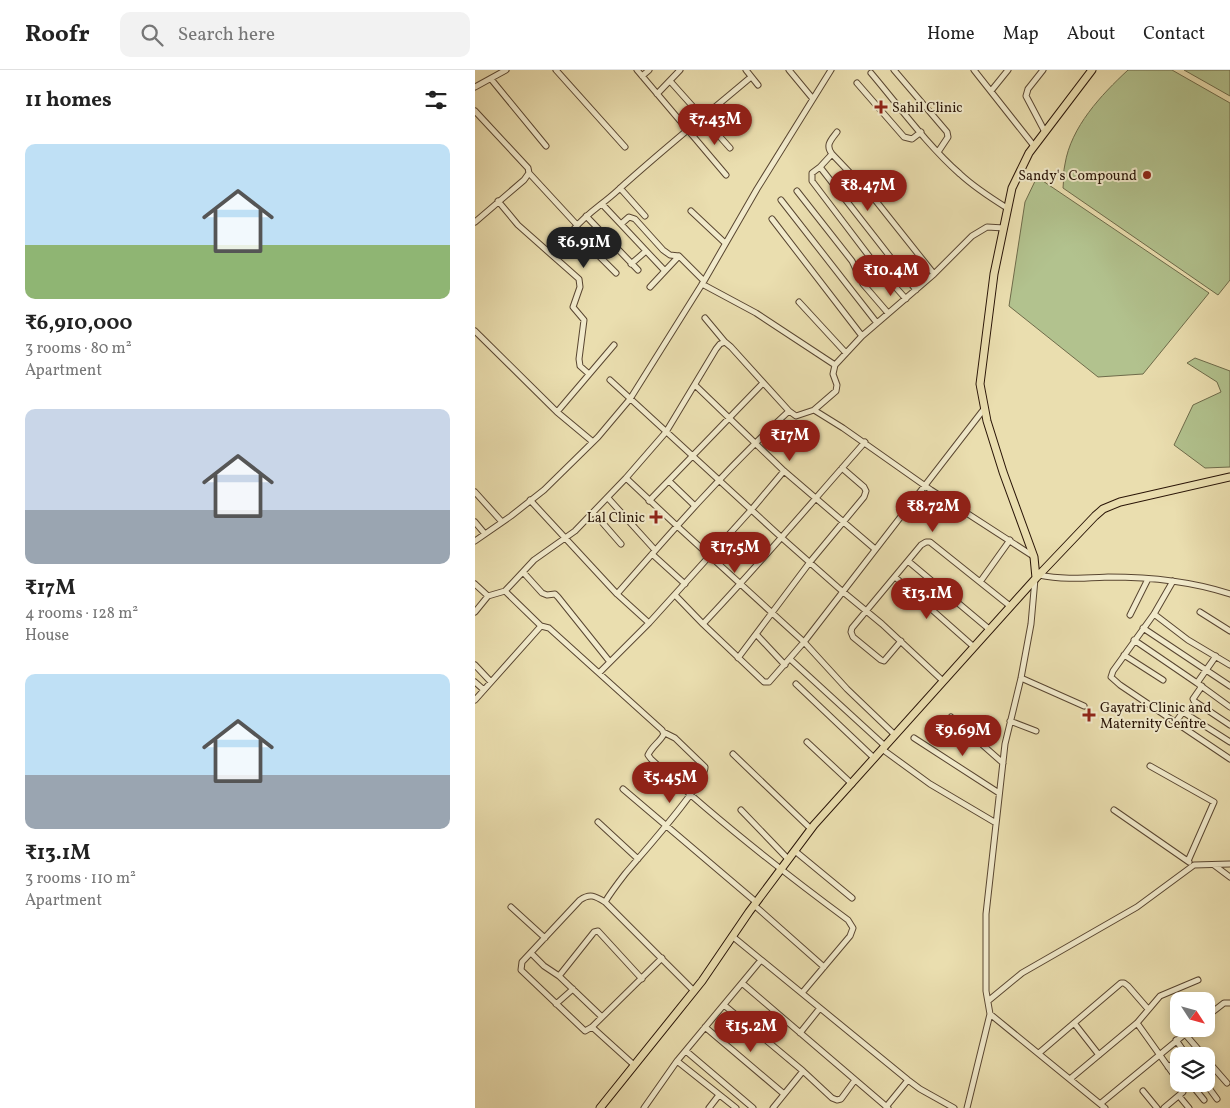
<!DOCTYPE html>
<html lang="en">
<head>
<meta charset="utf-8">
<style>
  body { margin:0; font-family:Vollkorn,serif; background:#f2f2f2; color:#222; height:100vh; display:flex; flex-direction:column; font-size:19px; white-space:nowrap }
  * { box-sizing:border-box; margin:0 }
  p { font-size:16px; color:#767676 }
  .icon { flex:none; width:28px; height:28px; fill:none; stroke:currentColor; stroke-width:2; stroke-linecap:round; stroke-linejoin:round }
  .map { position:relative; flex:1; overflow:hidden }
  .sheet { display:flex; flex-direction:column; background:#fff; width:475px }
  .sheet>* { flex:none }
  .needle { width:32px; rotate:126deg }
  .tools { position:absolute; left:695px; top:922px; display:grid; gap:10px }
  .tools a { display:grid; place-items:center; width:45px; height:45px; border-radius:10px; background:#fff; box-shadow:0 2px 12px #0003; font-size:25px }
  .price { position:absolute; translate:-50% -42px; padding:0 11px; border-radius:18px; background:#8f2418; color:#fff; font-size:16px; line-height:32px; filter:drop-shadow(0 1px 2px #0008) }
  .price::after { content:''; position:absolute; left:50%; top:30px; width:15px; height:11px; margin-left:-8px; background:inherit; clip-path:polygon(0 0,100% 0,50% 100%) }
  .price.on { background:#222; color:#fff }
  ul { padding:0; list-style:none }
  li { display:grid; align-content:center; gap:10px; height:265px; padding:0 25px }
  li span { display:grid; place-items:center; height:155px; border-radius:10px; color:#555 }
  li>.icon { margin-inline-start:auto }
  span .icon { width:90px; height:90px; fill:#fffc; stroke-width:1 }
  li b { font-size:21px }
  h2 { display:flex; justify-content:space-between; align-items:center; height:60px; padding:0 25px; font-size:21px }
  header { display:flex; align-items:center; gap:30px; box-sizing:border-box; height:70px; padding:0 25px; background:#fff; border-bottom:1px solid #e0e0e0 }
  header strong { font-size:24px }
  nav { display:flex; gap:28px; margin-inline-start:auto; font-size:18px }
  .search { width:350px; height:45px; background:#f2f2f2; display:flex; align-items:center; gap:12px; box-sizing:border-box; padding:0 18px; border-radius:10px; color:#767676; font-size:19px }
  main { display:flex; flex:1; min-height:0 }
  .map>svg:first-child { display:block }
</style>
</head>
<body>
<header>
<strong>Roofr</strong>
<div class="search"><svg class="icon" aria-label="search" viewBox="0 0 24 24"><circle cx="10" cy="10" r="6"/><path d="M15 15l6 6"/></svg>Search here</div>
<nav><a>Home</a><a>Map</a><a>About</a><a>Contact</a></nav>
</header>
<main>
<section class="sheet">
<h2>11 homes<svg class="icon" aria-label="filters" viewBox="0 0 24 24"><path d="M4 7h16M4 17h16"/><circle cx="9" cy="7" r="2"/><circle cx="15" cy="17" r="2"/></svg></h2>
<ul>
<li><span style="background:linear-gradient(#bfe0f5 65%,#8fb573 0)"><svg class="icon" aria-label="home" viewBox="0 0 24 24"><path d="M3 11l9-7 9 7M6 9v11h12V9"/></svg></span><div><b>₹6,910,000</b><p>3 rooms · 80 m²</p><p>Apartment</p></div></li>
<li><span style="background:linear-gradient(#c9d6e8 65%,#9aa5b1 0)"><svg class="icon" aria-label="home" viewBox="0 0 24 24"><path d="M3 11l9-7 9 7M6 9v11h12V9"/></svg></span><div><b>₹17M</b><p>4 rooms · 128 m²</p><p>House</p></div></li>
<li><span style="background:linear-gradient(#bfe0f5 65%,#9aa5b1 0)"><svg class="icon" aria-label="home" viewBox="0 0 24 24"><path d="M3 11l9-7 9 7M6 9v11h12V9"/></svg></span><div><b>₹13.1M</b><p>3 rooms · 110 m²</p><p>Apartment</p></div></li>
</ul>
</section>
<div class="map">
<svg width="755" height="1038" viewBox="0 0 755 1038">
  <rect width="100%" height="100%" fill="#eadeaf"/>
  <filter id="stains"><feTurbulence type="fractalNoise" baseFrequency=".004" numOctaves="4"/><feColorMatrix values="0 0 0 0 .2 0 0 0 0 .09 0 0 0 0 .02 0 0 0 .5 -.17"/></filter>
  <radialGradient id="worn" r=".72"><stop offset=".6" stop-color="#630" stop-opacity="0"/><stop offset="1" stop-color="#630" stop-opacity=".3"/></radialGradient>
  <path fill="#b2c28e" stroke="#6e6b4a" d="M653 0H697L755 33V210L743 225 588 118C589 110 588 101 590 94 596 57 626 25 653 0Z
    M709 0H755V26Z
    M562 107 734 223 668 304 623 307 534 236 550 132Z
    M720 288 755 301V397L730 398 699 375 718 335 746 322 742 312 712 293Z"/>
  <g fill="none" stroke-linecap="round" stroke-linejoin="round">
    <g stroke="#594631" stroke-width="7">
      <path id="minor" d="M81 0 150 77
        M162 0 251 105
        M271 0 283 15
        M314 0 338 29
        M419 0 472 62 473 67 463 82
        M499 0 559 76
        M568 0 553 19 551 26 570 62
        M396 3C424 36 452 75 485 104 499 117 516 128 532 138
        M167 6 174 0
        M16 9 71 76
        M195 11 255 78
        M382 13 429 67 437 69 446 62
        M0 17 31 0
        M516 21 533 0
        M182 24 205 0
        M0 41 53 98 54 103 49 110 0 152
        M362 62C356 70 350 75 357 84L345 97 441 220
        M357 84 397 126 459 204
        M345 97 337 103V111L400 194 431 229
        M54 103 102 155
        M145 118 170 146
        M322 121 377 191 388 214 413 243
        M306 130 402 253
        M23 131 43 155 104 209 105 217 98 237 109 250 104 289 105 296 114 304
        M127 134 190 201
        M216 141 250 173
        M111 146 163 200
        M297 149 387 266
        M146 154 154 147 160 149 188 180 195 185 204 186 229 211
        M156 194 171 181
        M141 203 100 162 99 159C111 144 128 134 142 121 186 81 231 45 276 7
        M227 214 281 243 360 295
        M175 217 204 186
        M324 232 371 283
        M230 248 250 272
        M0 261 82 342 118 372
        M135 310 307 468 367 521 407 554 468 611
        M220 315 309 401 400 479
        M339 340 361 321 362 315 358 304 360 295 387 266 459 204 497 166 512 157 529 158
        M314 341 256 277 250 272 245 274 241 279 191 362 151 408 202 456 329 572 372 619 420 665
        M82 342 139 275
        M194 411 220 436
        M0 422 27 452
        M133 428 180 480
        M55 430 142 524 174 553 277 439 309 401
        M174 431 288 313
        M119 443 146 474
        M0 452 10 464
        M0 471 36 446 69 420 123 367 155 329 229 211 282 119 356 0
        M177 484 210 514
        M433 491 514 559
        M48 502 67 523 72 525 80 524 83 527 135 592
        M564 506V505C587 510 610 508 633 507 674 507 716 511 755 524
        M420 507 499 577
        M698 511 679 544 638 601 636 607 645 615 755 689
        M505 512 535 470
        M0 514 13 526
        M30 521 59 490 100 461 151 408
        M142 524C197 461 252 398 314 341L321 346 339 340 368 358 456 420 558 486
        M200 525 228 554 289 612H294L329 572 509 339
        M0 542 13 526 30 521 66 556
        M725 542 755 561
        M679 544 713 570 755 595
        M655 545 673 509
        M228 554C284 495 336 433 390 372
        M668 558 755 616
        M281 564 310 595
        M659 570 722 613
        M426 571 409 591 406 590 378 567 376 562 377 558 446 475 451 472H455L535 536
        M649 585 688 610
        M741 586 722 613 755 637
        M263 588 335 492 389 427 391 421 389 417 367 398
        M315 589 410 676
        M0 595 16 612
        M124 603 174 553
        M546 608 609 636
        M0 612 9 620
        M321 614 399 688
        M727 616 718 629 719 631 755 655
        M0 630 66 556 74 558 187 660 189 664C185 672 177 676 173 685L176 689C239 748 304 799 373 850L378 858 375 866 327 923
        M476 647 528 693
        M535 651 561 661
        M700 653 708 642 755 672
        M439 668 524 723
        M332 672 377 714
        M407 679 455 714 521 753
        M258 684 336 759
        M675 696 739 732 713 791
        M148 719 281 832
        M266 740 313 789
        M639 740 714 792
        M123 752 163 789
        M320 781 377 828
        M739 795 755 807
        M130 832 219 921
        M279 835 349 897
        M36 837 70 868
        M257 866 433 1010 445 1019 479 1038
        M56 883 69 896 84 906 127 947
        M187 888 117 957 110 961 46 900 47 892 105 830C115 823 120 826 130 832 136 822 143 813 150 804 163 788 232 712 230 697L200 668 188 662
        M84 906 119 862 123 861 167 909
        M267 913 413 1038
        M513 931 547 903 662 837 719 795 755 794
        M81 934 98 919
        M249 935 328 1001 357 1028 362 1030 366 1029 380 1010
        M515 944 630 1038
        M731 947 749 933H755
        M599 953 624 985
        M662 953 704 1012
        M117 957 159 995
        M230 957 309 1024
        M325 963 345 938
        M710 964 729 986
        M701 970 712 986
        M211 981 278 1038
        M564 983 646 913H649L653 916 673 939
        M731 989 752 1013
        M693 997 704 990
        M595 1009 662 953 685 926 723 910
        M716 1014 729 1030
        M731 1014 742 1029
        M668 1021 682 1038
        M704 1026 714 1038
        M625 1034 716 959
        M411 1037 433 1010
        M169 1038 202 991
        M234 1038 244 1025
        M261 1038 202 991 286 890
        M298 1038 328 1001
        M492 1038 515 944 511 921V844L530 674 546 608 556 554 560 509
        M689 1038 708 1022 705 1014"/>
    </g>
    <g stroke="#291407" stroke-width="9">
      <path id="major" d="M561 508 620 446 628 439 645 432 755 407
        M125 1038 227 911 274 842 339 755 561 508 559 487 528 402 512 351 505 314 519 204 537 118 554 83 617 0"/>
    </g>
    <use href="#minor" stroke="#f1eacb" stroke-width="5"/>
    <use href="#major" stroke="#eadeaf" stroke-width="7"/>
  </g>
  <g fill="#8f2418" stroke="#f1eacb" stroke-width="2">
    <path d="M403.5 29.5h5v5h5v5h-5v5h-5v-5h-5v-5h5z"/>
    <circle cx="672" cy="105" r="5"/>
    <path d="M178.5 439.5h5v5h5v5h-5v5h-5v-5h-5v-5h5z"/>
    <path d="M611.5 637.5h5v5h5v5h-5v5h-5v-5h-5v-5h5z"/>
  </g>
  <g text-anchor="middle" stroke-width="4" stroke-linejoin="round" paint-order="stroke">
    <g font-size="14" fill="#291407" stroke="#f1eacb" text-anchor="start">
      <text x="417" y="42">Sahil Clinic</text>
      <text x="662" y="110" text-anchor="end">Sandy's Compound</text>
      <text x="170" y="452" text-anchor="end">Lal Clinic</text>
      <text x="625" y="642">Gayatri Clinic and<tspan x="625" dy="16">Maternity Centre</tspan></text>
    </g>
  </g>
  <rect width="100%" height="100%" filter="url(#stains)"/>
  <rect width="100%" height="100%" fill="url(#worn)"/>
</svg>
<div class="tools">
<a><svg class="needle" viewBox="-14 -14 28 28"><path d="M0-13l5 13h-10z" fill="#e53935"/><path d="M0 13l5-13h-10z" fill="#767676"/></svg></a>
<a><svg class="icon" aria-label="layers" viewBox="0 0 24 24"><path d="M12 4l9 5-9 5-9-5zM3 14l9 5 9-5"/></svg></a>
</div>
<b class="price" style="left:240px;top:76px">₹7.43M</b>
<b class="price" style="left:393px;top:142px">₹8.47M</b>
<b class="price on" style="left:109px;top:199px">₹6.91M</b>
<b class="price" style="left:416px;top:227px">₹10.4M</b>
<b class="price" style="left:315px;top:392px">₹17M</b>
<b class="price" style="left:458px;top:463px">₹8.72M</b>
<b class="price" style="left:260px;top:504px">₹17.5M</b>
<b class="price" style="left:452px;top:550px">₹13.1M</b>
<b class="price" style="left:488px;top:687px">₹9.69M</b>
<b class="price" style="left:195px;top:734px">₹5.45M</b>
<b class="price" style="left:276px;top:983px">₹15.2M</b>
</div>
</main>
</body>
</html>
